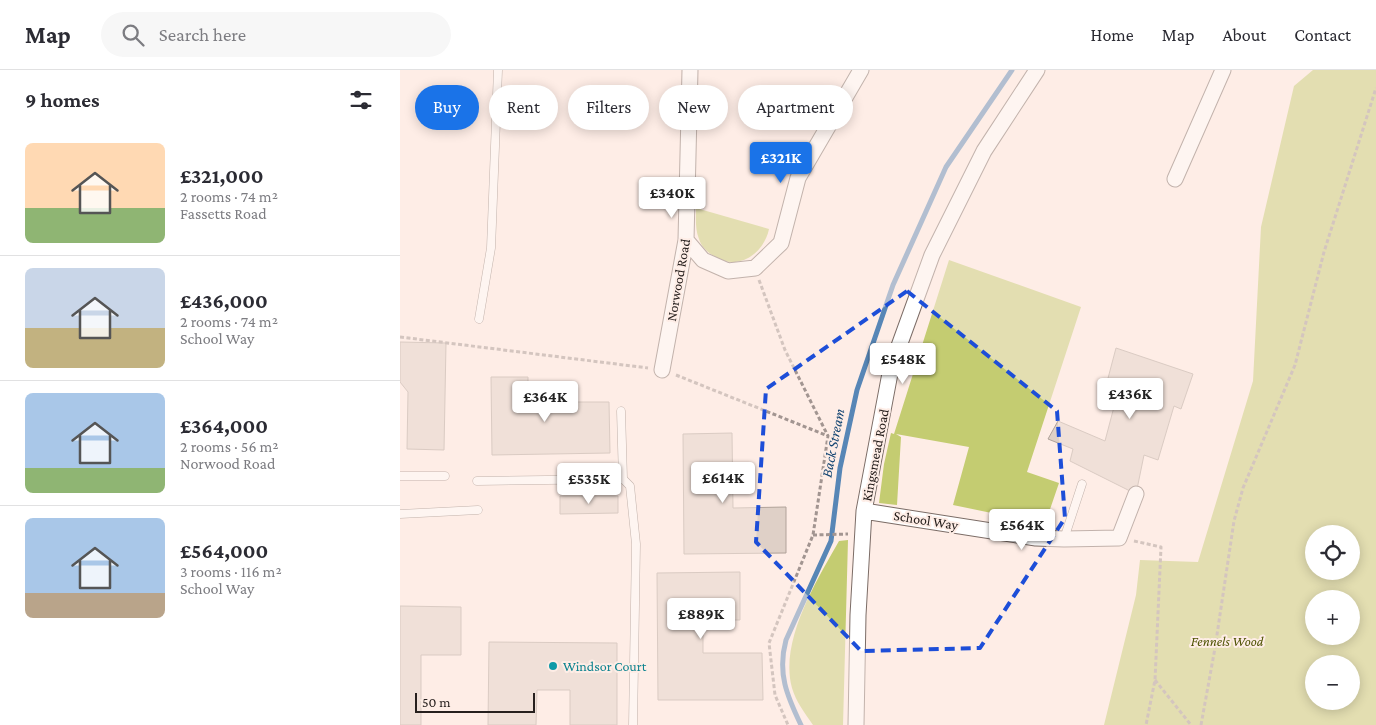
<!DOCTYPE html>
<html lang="en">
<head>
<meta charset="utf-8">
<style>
  body { margin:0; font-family:"Crimson Pro",serif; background:#f7f7f7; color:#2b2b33; height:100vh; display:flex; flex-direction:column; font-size:19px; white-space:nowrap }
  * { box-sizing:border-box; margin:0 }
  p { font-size:16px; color:#7c7c81 }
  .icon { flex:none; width:28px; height:28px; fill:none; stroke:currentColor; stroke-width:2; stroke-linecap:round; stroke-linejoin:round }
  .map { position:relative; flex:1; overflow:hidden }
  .side { display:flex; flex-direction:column; background:#fff; width:400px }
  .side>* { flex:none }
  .banner { position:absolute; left:15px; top:15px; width:475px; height:45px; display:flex; gap:10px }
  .buttons { position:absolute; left:905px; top:455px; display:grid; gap:10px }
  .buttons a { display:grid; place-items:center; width:55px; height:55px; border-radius:50%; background:#fff; box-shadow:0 2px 12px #0003; font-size:25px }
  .scale { position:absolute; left:15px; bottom:12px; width:120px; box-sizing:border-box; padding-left:5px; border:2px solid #27201e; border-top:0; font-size:14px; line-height:18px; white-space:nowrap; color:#27201e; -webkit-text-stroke:4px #feede6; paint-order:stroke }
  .price { position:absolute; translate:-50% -42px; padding:0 11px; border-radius:5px; background:#fff; color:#222; font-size:16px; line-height:32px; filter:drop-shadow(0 1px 2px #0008) }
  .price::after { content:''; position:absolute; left:50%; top:30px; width:15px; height:11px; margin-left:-8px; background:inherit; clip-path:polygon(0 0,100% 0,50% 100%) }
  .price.current { background:#1a73e8; color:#fff }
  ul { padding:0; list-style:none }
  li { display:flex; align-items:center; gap:15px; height:125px; padding:0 25px }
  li+li { border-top:1px solid #e1e1e2 }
  li span { display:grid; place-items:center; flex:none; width:140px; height:100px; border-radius:8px; color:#555 }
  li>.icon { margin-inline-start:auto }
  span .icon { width:60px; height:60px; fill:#fffc; stroke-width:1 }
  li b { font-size:21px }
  h2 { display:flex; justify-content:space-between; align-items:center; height:60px; padding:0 25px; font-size:21px }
  .chip { padding:0 18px; border-radius:22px; background:#fff; box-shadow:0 2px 12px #0003; font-size:18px; line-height:45px }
  .chip.current { background:#1a73e8; color:#fff }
  header { display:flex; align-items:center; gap:30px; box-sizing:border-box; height:70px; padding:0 25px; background:#fff; border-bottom:1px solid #e1e1e2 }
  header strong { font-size:24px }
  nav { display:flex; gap:28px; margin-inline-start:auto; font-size:18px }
  .search { width:350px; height:45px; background:#f7f7f7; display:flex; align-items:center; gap:12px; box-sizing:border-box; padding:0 18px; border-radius:28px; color:#7c7c81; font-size:19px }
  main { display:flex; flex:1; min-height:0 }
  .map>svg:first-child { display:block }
</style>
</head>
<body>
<header>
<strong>Map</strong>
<div class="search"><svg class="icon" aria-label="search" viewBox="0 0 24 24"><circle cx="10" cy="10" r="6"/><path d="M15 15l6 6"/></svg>Search here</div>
<nav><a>Home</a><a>Map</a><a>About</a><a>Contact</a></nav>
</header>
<main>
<section class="side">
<h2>9 homes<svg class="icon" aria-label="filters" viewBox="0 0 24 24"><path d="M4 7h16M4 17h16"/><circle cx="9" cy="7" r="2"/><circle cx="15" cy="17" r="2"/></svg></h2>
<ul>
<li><span style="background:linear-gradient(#ffd9b3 65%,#8fb573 0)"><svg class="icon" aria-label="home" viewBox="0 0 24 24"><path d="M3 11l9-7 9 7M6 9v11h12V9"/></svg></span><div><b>£321,000</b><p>2 rooms · 74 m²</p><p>Fassetts Road</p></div></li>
<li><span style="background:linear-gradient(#c9d6e8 60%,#c2b280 0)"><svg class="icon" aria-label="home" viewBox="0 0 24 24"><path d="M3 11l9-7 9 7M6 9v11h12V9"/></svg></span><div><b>£436,000</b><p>2 rooms · 74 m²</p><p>School Way</p></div></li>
<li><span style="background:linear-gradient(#a9c7e8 75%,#8fb573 0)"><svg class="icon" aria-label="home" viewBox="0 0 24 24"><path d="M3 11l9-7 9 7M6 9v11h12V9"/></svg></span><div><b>£364,000</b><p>2 rooms · 56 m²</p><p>Norwood Road</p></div></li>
<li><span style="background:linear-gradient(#a9c7e8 75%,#b9a48a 0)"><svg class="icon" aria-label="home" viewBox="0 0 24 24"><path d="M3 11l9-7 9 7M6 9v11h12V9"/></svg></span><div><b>£564,000</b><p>3 rooms · 116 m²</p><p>School Way</p></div></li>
</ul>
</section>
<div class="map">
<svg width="976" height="655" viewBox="0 0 976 655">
  <rect width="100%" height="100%" fill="#feede6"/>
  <path fill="#c4cc71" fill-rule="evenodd" d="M913 0H976V655H704L736 525 740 490 798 492 853 311 861 157 894 16ZM914 464H951V501H914ZM914 529H951V566H914ZM914 594H951V631H914Z
    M296 138 369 159C364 184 337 202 314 186 307 182 301 176 299 169 295 159 296 149 296 138Z
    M549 190 681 237 627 402 659 413 645 454 553 435 569 377 496 364 501 367 497 435 479 433 484 394 491 363 494 364Z
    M448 470 443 655H413C405 643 396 632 392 618 379 571 417 510 439 471Z"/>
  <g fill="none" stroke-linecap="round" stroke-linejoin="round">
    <path stroke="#5786b6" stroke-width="5" d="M401 655C387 626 377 603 386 570L431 471 440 398 457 320 493 215 546 97 612 0"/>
  </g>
  <path fill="#dfd0c7" stroke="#b0a299" d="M0 272 46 273 44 380 7 379 8 322 0 312Z
    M716 278 793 304 781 339 774 336 758 390 744 385 736 424 670 391 673 379 648 369 658 351 705 371 720 314 707 312Z
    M91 307H128V332H209L210 383 92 385Z
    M332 363 333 438 386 437V483L284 484 283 364Z
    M160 426H218V443L160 444Z
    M340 502V550H303V583H362L363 630H258L257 503Z
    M0 536 61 537V585H21V655H0Z
    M89 572 217 573V655H170V620H137L136 655H88Z"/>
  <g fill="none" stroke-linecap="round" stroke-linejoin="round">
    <g stroke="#7b6c66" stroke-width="9">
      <path id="lane" d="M79 249 91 178 98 0
        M221 341 223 409
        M0 406H45
        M77 411 223 409 230 416 236 474 233 655
        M0 444 78 440
        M664 469 682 414"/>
    </g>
    <g stroke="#7b6c66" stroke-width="17">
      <path id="street" d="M775 109 823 0
        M286 170 303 190 328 201 355 198 381 173 398 108 461 0
        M262 300 286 170 290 0
        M464 441 636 468 664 469 719 468 736 424
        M456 655 458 545 464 441 491 298 532 185 584 81 637 0"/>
    </g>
    <path stroke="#a29591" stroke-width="3" stroke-dasharray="4 2.5" stroke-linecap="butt" d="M359 210 385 280 428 366 413 465 369 573 375 625 388 655
      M0 267 248 298
      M276 305 428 366
      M413 465 448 464
      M734 471 761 477 755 610 746 655
      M755 610 791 655
      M801 655 815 578 834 451 843 418 895 295 924 182 976 18"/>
    <use href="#lane" stroke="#fff" stroke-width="8"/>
    <use href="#street" stroke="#fff" stroke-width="15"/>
  </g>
  <path d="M0 0H976V655H0ZM507 221 657 341 665 448 580 578 461 581 356 472 366 319Z" fill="#feede6" fill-opacity=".55" fill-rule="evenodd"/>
  <path fill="none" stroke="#1d4ed8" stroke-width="4" stroke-dasharray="10 6" stroke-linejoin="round" d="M507 221 657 341 665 448 580 578 461 581 356 472 366 319Z"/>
  <circle fill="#0f9aa8" stroke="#feede6" stroke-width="2" cx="153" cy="596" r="5"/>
  <g text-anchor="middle" stroke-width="4" stroke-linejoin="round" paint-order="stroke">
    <g font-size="14" fill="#27201e" stroke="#feede6">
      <text transform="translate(278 210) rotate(-80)" y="5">Norwood Road</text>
      <text transform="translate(475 385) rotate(-79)" y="5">Kingsmead Road</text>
      <text transform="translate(526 450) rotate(9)" y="5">School Way</text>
    </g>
    <g font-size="14" font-style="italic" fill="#4e5203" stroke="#feede6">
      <text x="827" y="576">Fennels Wood</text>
    </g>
    <g font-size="14" fill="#0d838f" stroke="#feede6" text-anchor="start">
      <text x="163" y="601">Windsor Court</text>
    </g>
    <g font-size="15" font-style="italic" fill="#134572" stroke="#feede6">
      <text transform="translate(433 373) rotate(-79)" y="5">Back Stream</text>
    </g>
  </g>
</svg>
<div class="buttons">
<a><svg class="icon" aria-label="locate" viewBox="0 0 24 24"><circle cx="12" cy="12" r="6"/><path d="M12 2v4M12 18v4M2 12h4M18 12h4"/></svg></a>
<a>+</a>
<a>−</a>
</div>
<div class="scale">50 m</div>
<b class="price current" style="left:381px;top:114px">£321K</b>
<b class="price" style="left:272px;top:149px">£340K</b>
<b class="price" style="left:503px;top:315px">£548K</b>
<b class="price" style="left:730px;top:350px">£436K</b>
<b class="price" style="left:145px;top:353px">£364K</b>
<b class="price" style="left:323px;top:434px">£614K</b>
<b class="price" style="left:189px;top:435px">£535K</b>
<b class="price" style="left:622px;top:481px">£564K</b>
<b class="price" style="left:301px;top:570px">£889K</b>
<div class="banner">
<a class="chip current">Buy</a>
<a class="chip">Rent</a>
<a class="chip">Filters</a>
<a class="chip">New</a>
<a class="chip">Apartment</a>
</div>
</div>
</main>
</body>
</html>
